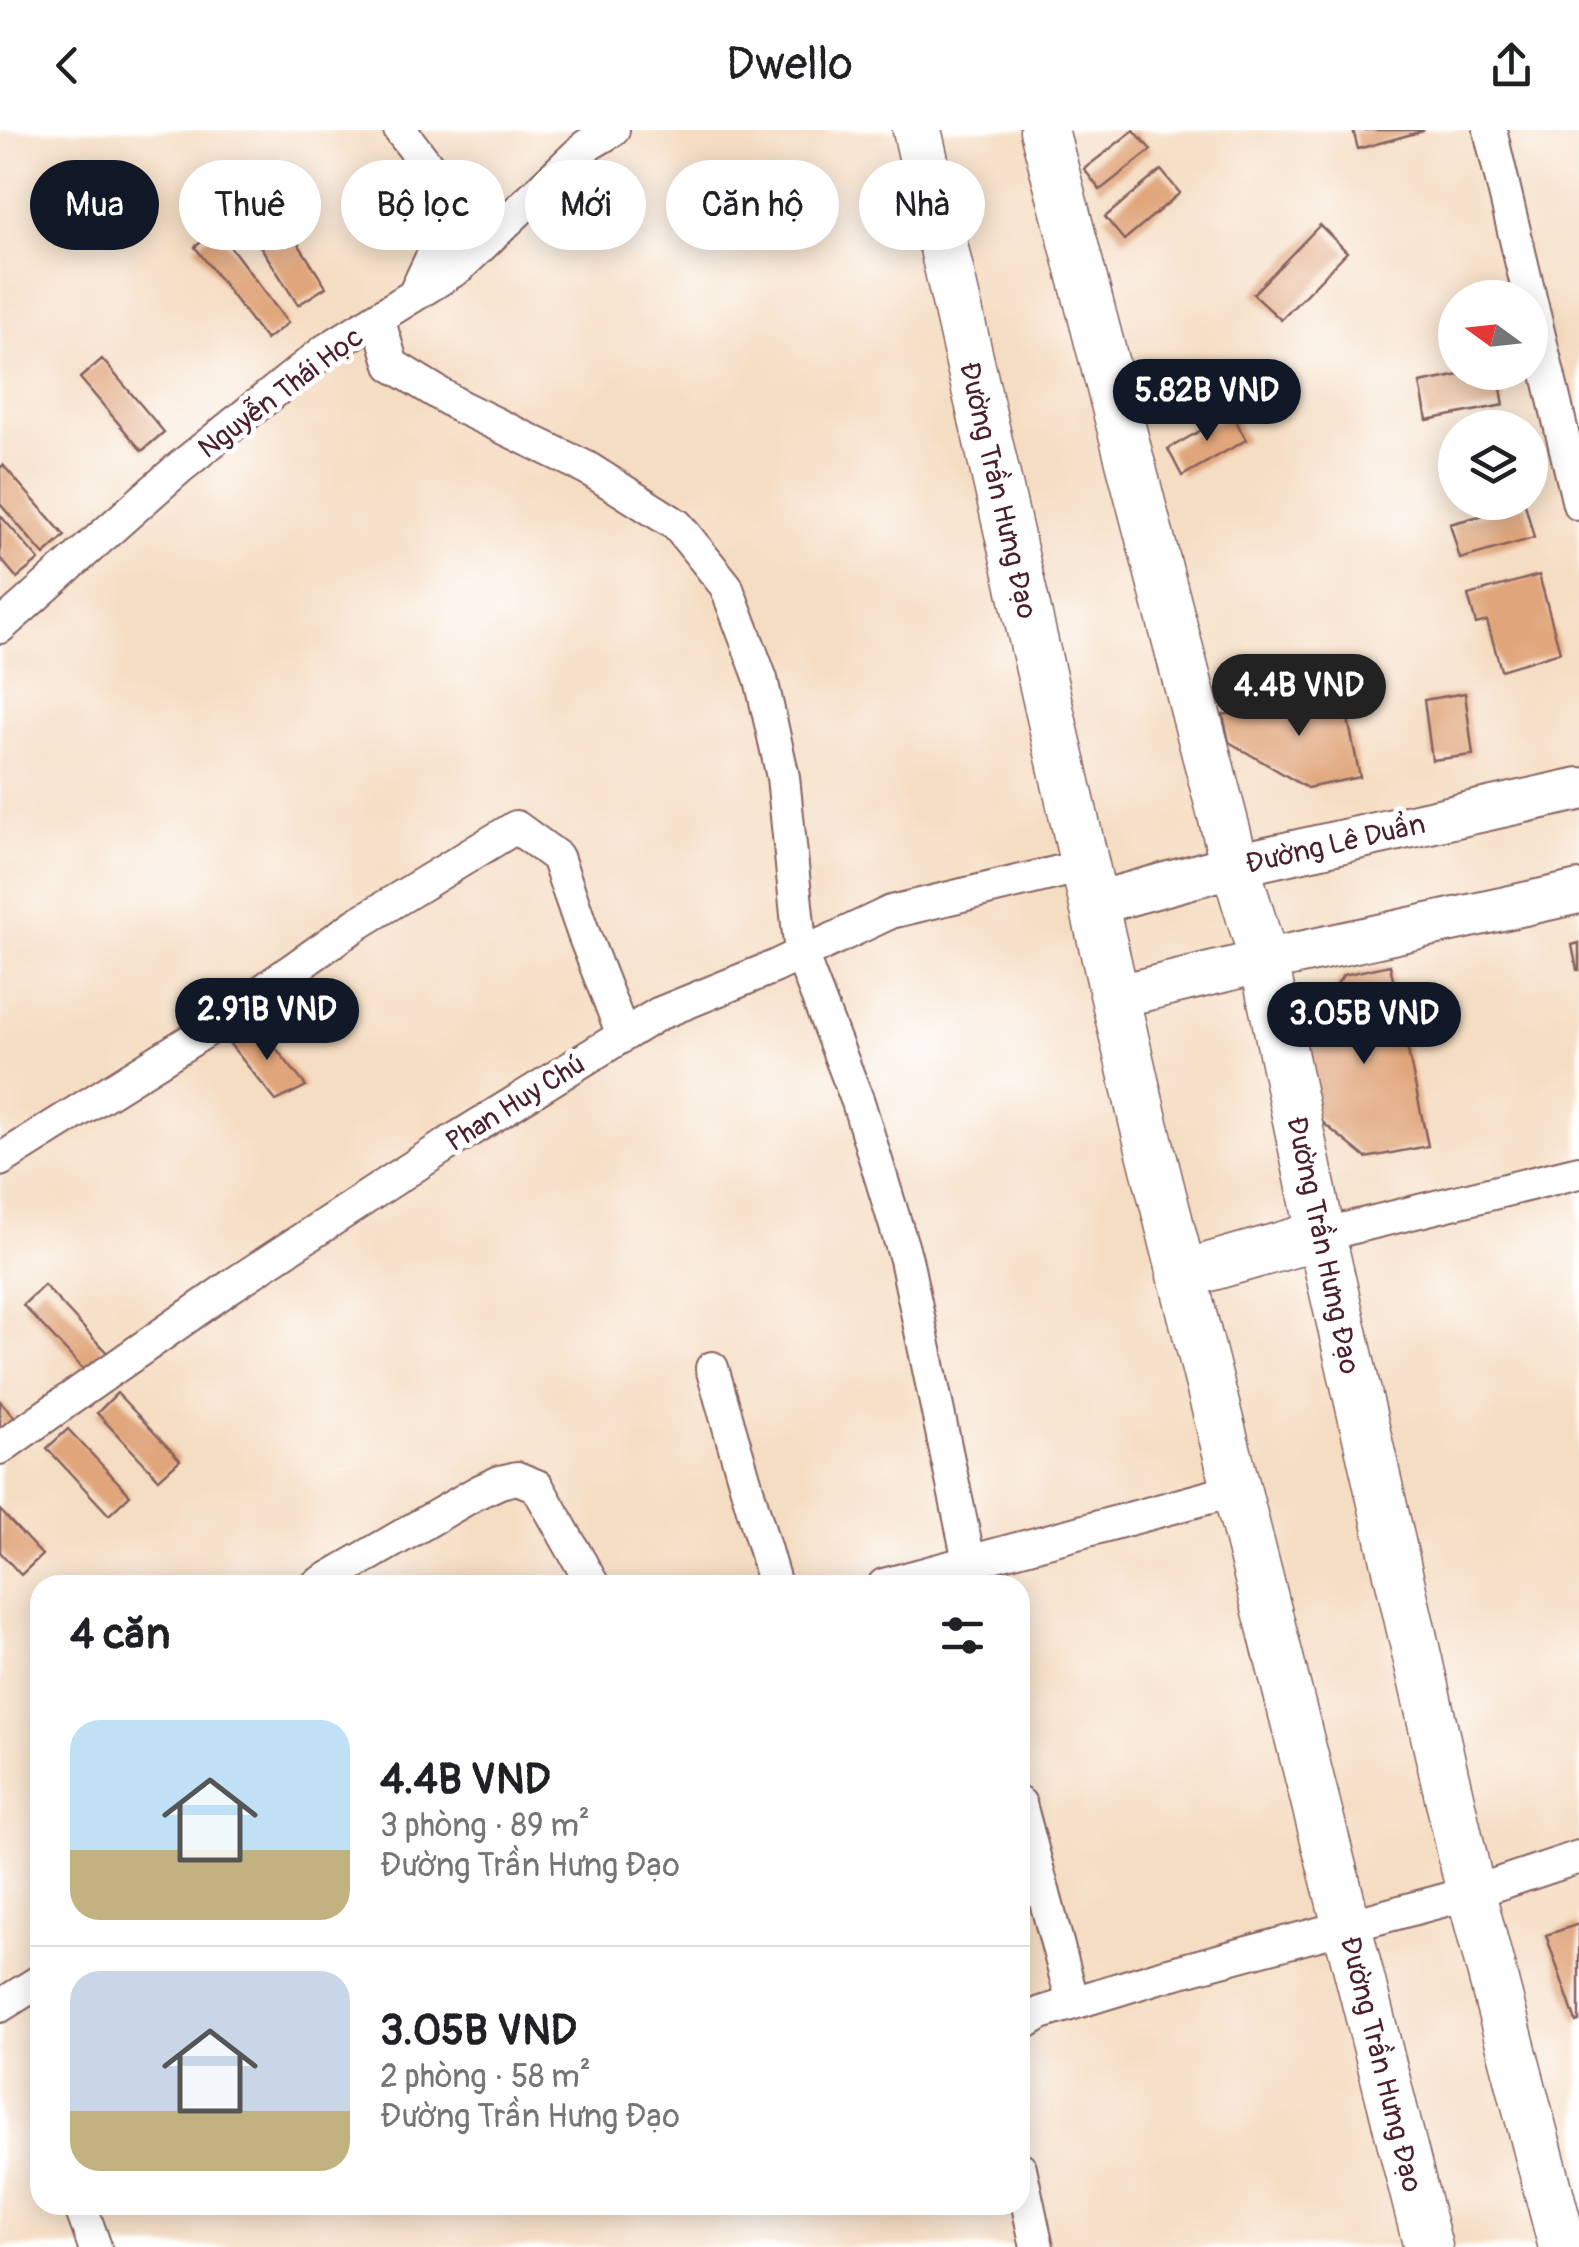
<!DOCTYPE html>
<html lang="vi">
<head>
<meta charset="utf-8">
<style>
  body { margin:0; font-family:Pangolin,sans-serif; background:#f6f6f6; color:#202124; height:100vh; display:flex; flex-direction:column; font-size:38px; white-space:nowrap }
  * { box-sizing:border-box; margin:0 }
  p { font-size:32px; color:#757577 }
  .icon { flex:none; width:55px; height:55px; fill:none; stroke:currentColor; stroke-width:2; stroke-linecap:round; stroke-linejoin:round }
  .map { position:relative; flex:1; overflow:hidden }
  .side { position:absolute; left:30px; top:1445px; width:1000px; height:640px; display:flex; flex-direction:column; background:#fff; border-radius:30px; box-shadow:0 5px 25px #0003 }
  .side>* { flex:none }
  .guide { position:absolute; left:30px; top:30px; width:1000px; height:90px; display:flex; gap:20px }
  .needle { width:65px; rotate:285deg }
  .controls { position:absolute; left:1438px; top:150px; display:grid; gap:20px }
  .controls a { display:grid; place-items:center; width:110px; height:110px; border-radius:50%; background:#fff; box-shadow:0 5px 25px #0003; font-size:50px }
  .price { position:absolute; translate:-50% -85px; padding:0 22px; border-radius:35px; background:#111827; color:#fff; font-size:32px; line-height:65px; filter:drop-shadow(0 2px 5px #0008) }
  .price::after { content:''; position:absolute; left:50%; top:60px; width:30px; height:22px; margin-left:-15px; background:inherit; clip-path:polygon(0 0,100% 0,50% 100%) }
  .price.selected { background:#222; color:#fff }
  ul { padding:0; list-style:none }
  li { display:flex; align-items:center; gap:30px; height:250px; padding:0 40px }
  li+li { border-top:2px solid #e0e0e0 }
  li span { display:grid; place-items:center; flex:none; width:280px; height:200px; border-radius:30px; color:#555 }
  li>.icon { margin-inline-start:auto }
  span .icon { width:120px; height:120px; fill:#fffc; stroke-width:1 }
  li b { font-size:42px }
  h2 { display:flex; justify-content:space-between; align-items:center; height:120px; padding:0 40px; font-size:42px }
  .pill { padding:0 35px; border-radius:45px; background:#fff; box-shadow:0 5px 25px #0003; font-size:35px; line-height:90px }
  .pill.selected { background:#111827; color:#fff }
  header { display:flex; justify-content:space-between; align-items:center; height:130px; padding:0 40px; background:#fff; font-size:45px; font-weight:600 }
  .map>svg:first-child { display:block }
</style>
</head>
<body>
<header><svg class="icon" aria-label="back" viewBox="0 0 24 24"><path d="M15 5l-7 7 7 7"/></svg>Dwello<svg class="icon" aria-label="share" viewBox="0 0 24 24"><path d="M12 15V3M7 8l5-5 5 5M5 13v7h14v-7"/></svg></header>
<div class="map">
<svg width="1579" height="2117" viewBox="0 0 1579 2117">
  <rect width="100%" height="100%" fill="#fff"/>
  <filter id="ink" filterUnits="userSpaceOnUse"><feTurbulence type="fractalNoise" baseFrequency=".01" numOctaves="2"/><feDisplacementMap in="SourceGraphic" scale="20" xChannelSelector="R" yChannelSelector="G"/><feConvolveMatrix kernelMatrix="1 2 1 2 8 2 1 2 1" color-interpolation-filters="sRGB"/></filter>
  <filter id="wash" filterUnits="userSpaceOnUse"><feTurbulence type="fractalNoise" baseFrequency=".0048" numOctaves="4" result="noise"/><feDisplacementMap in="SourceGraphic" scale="40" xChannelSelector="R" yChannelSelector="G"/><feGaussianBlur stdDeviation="2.25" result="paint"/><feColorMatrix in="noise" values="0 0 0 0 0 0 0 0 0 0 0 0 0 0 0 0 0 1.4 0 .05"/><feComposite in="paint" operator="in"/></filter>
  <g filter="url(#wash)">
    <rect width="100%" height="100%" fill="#f5ddc3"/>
    <g id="blocks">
      <path fill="#e0a57a" d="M1134 0 1151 20 1100 60 1084 39Z
        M1353 0H1423V1L1358 19Z
        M1161 40 1180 63 1124 110 1105 87Z
        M276 79 326 157 298 175 248 97Z
        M1320 95 1347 122 1281 190 1253 164Z
        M217 99 288 193 266 210 195 117Z
        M102 229 164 302 142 321 80 248Z
        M1475 242H1498L1504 275 1427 290 1420 253Z
        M1232 283 1246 310 1182 346 1168 319Z
        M3 335 65 406 44 425 0 374V338Z
        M1525 374 1534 408 1460 429 1450 394Z
        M0 385 39 430 17 448 0 428Z
        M1539 445 1560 522 1501 540 1487 491 1476 494 1468 465Z
        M1342 560 1360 647 1307 658 1229 612 1223 585Z
        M1465 563 1473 625 1432 630 1424 570Z
        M1579 813V840H1577L1572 815Z
        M1390 835 1428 1016 1366 1028 1316 987 1299 915 1343 845Z
        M255 892 306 956 276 971 229 913Z
        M44 1155 107 1223 86 1242 23 1175Z
        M117 1263 180 1330 159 1349 97 1283Z
        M0 1271 20 1293 0 1312Z
        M68 1299 130 1365 109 1385 47 1318Z
        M0 1380 42 1425 21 1445 0 1422Z
        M1579 1794V1891L1576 1892 1546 1805Z"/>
    </g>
  </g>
  <g filter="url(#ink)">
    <use href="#blocks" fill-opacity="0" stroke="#866260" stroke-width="2.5"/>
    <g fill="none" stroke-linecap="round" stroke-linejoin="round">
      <g stroke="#866260" stroke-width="36">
        <path id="minor" d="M400 0 440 52 442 106 414 165
          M1490 0 1579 374
          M378 188 392 235 461 277 587 338 677 395 726 456 761 549 783 647 801 824 858 972 906 1129 974 1455
          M0 497 178 339 326 220 458 138 586 16 613 0
          M0 1030 209 899 357 794 516 697 557 727 584 805 623 905
          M1321 1105 1579 1042
          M712 1238 775 1455
          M0 1318 234 1154 451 1012 658 884 774 837 891 782 1084 736
          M317 1455 478 1362 500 1352 517 1348 537 1356 593 1455
          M884 1455 1236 1360
          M1020 1674 1073 1873
          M0 1876 40 1851
          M1020 1896 1041 1883 1158 1847 1471 1763 1579 1727
          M1020 2038 1037 2117
          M80 2075 95 2117"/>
      </g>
      <g stroke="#866260" stroke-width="46">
        <path id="tertiary" d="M1093 774 1235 735 1579 659
          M1114 867 1264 831 1579 762"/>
      </g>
      <g stroke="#866260" stroke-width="51">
        <path id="secondary" d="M917 0 1143 990 1428 2117
          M1044 0 1235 735 1264 831 1321 1105 1471 1763 1563 2117
          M1181 1145 1321 1105"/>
      </g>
      <use href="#minor" stroke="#fff" stroke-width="32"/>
      <use href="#tertiary" stroke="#fff" stroke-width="42"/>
      <use href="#secondary" stroke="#fff" stroke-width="48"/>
    </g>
  </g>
  <g text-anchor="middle" stroke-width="10" stroke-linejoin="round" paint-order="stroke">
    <g font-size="28" fill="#4a1f2b" stroke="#fff">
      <text transform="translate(280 262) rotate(-37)" y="10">Nguyễn Thái Học</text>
      <text transform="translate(999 360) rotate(77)" y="10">Đường Trần Hưng Đạo</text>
      <text transform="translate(1335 713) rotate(-13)" y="10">Đường Lê Duẩn</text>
      <text transform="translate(515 972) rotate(-32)" y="10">Phan Huy Chú</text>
      <text transform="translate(1324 1115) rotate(78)" y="10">Đường Trần Hưng Đạo</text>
      <text transform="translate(1382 1934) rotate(76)" y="10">Đường Trần Hưng Đạo</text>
    </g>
  </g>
</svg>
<div class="controls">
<a><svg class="needle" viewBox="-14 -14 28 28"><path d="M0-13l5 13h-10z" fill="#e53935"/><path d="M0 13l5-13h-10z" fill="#757577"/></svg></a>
<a><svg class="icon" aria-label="layers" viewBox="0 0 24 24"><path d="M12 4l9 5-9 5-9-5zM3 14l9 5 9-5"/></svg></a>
</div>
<b class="price" style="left:1207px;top:314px">5.82B VND</b>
<b class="price selected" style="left:1299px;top:609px">4.4B VND</b>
<b class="price" style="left:267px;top:933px">2.91B VND</b>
<b class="price" style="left:1364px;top:937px">3.05B VND</b>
<div class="guide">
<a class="pill selected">Mua</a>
<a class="pill">Thuê</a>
<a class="pill">Bộ lọc</a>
<a class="pill">Mới</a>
<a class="pill">Căn hộ</a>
<a class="pill">Nhà</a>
</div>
<section class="side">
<h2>4 căn<svg class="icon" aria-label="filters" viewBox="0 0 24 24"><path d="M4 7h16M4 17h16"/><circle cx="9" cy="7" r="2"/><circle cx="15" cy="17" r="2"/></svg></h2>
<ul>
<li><span style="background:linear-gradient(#bfe0f5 65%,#c2b280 0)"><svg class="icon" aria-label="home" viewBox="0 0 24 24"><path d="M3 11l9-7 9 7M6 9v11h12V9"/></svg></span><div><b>4.4B VND</b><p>3 phòng · 89 m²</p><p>Đường Trần Hưng Đạo</p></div></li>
<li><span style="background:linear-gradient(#c9d6e8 70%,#c2b280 0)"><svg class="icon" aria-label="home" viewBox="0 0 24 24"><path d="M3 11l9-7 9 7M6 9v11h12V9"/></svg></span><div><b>3.05B VND</b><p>2 phòng · 58 m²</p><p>Đường Trần Hưng Đạo</p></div></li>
</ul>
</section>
</div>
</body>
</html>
